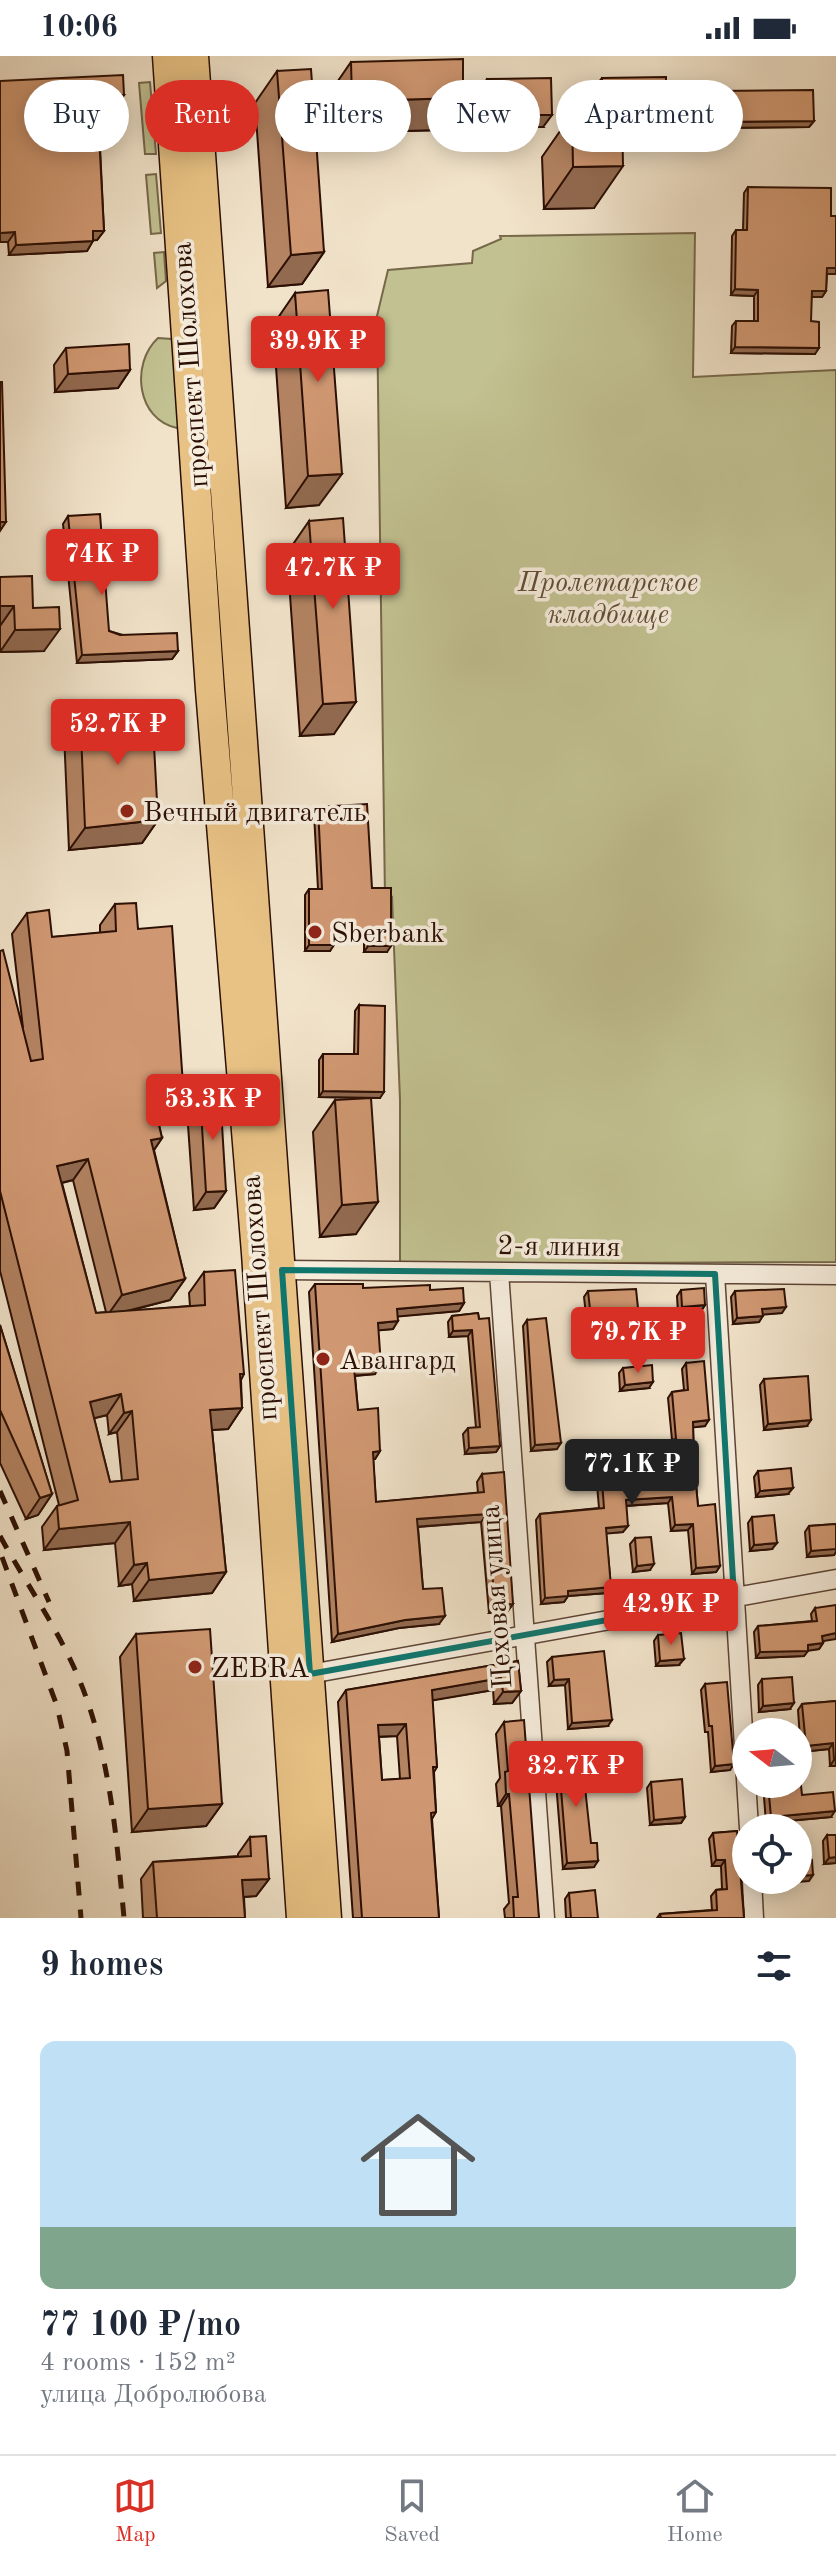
<!DOCTYPE html>
<html lang="en">
<head>
<meta charset="utf-8">
<style>
  body { margin:0; font-family:"Old Standard TT",serif; background:#f6f6f7; color:#1f2937; height:100vh; display:flex; flex-direction:column; font-size:30px; white-space:nowrap }
  * { box-sizing:border-box; margin:0 }
  p { font-size:26px; color:#747a83 }
  .icon { flex:none; width:44px; height:44px; fill:none; stroke:currentColor; stroke-width:2; stroke-linecap:round; stroke-linejoin:round }
  .map { position:relative; height:1862px; overflow:hidden }
  .drawer { display:flex; flex-direction:column; background:#fff; flex:1 }
  .drawer>* { flex:none }
  .guide { position:absolute; left:24px; top:24px; width:788px; height:72px; display:flex; gap:16px }
  .needle { width:52px; rotate:286deg }
  .buttons { position:absolute; left:732px; top:1662px; display:grid; gap:16px }
  .buttons a { display:grid; place-items:center; width:80px; height:80px; border-radius:50%; background:#fff; box-shadow:0 4px 20px #0003; font-size:40px }
  .price { position:absolute; translate:-50% -68px; padding:0 18px; border-radius:8px; background:#d93025; color:#fff; font-size:26px; line-height:52px; filter:drop-shadow(0 2px 4px #0008) }
  .price::after { content:''; position:absolute; left:50%; top:48px; width:24px; height:18px; margin-left:-12px; background:inherit; clip-path:polygon(0 0,100% 0,50% 100%) }
  .price.selected { background:#222; color:#fff }
  ul { padding:0; list-style:none }
  li { display:grid; align-content:center; gap:16px; height:424px; padding:0 40px }
  li+li { border-top:2px solid #e0e1e3 }
  li span { display:grid; place-items:center; height:248px; border-radius:16px; color:#555 }
  li>.icon { margin-inline-start:auto }
  span .icon { width:144px; height:144px; fill:#fffc; stroke-width:1 }
  li b { font-size:34px }
  h2 { display:flex; justify-content:space-between; align-items:center; height:96px; padding:0 40px; font-size:34px }
  .pill { padding:0 28px; border-radius:36px; background:#fff; box-shadow:0 4px 20px #0003; font-size:28px; line-height:72px }
  .pill.selected { background:#d93025; color:#fff }
  .status { display:flex; justify-content:space-between; align-items:center; height:56px; padding:0 40px; background:#fff; direction:ltr }
  .status svg { height:22px; fill:currentColor }
  .dock { display:flex; justify-content:space-around; align-items:center; height:112px; border-top:2px solid #e0e1e3; background:#fff; font-size:22px; color:#747a83 }
  .dock a { display:grid; justify-items:center; gap:4px }
  .dock .selected { color:#d93025 }
  .map>svg:first-child { display:block }
</style>
</head>
<body>
<div class="status"><b>10:06</b><svg viewBox="0 0 49 12"><path d="M0 12V9h3v3zM5 12V6h3v6zM10 12V3h3v9zM15 12V0h3v12zM26 1h20v11H26zM47 4h2v5h-2z"/></svg></div>
<div class="map">
<svg width="836" height="1862" viewBox="0 0 836 1862">
  <rect width="100%" height="100%" fill="#f1e3ca"/>
  <filter id="stains"><feTurbulence type="fractalNoise" baseFrequency=".0025" numOctaves="4"/><feColorMatrix values="0 0 0 0 .2 0 0 0 0 .09 0 0 0 0 .02 0 0 0 .5 -.17"/></filter>
  <radialGradient id="worn" r=".72"><stop offset=".6" stop-color="#630" stop-opacity="0"/><stop offset="1" stop-color="#630" stop-opacity=".3"/></radialGradient>
  <path fill="#c2c191" stroke="#77684a" stroke-width="2" d="M150 26 156 98H145L139 27Z
    M156 118 161 177 151 178 146 119Z
    M695 177 693 321 836 314V1206L400 1208V1044L392 841 385 842 377 260 388 214 472 207 473 195 501 183 500 180Z
    M164 196 166 225 157 232 154 197Z
    M158 282 172 283 180 290 184 363 177 372C137 364 130 308 158 282Z"/>
  <g fill="none" stroke-linecap="round" stroke-linejoin="round">
    <g stroke="#5d4436" stroke-width="21">
      <path id="minor" d="M282 1214 836 1219
        M499 1216 545 1862
        M715 1218 749 1772
        M310 1618 836 1523
        M752 1824 754 1862"/>
    </g>
    <g stroke="#2c0f04" stroke-width="31">
      <path id="primary" d="M167 0 210 634 256 1197 301 1862
        M194 0 327 1862"/>
    </g>
    <use href="#minor" stroke="#f6eddd" stroke-width="18"/>
    <use href="#primary" stroke="#e8c285" stroke-width="28"/>
    <path stroke="#2c0f04" stroke-width="5" stroke-dasharray="14 14" stroke-linecap="butt" d="M0 1435 49 1546
      M0 1480C23 1522 50 1561 70 1603 109 1683 116 1775 124 1862
      M2 1501 57 1650 67 1695 81 1862"/>
  </g>
  <path fill="#b38362" stroke="#2c0f04" stroke-width="2" fill-rule="evenodd" d="M351 6 441 74 330 77 329 38Z
    M277 15 324 196 302 228 268 231 255 47Z
    M602 22 666 57 658 69 622 70 594 152 544 153 542 101 572 58H594L593 33Z
    M487 23 543 71H479V35Z
    M0 25 124 39 117 48 98 49 104 175 97 184H93L87 195 9 199 8 186H0Z
    M719 35 814 65 809 71 715 72 714 41Z
    M748 131 831 160H836V218H827L826 235 822 241H811V265L815 298 731 297 732 270 736 265H754V240L731 239 732 180 736 174H743L744 137Z
    M295 237 319 449 286 452 273 269Z
    M66 292 130 314 118 332 55 336 54 309Z
    M68 460 109 575 178 595 172 603 77 607 63 468Z
    M309 465 334 678 300 680 287 497Z
    M0 521 33 552 44 595 0 596Z
    M80 654 158 764 142 787 69 794 64 677Z
    M318 751 372 832 387 896H364V884H334L330 895H305V839L309 833H318L314 757Z
    M115 848 138 873 169 1064H158L162 1082 154 1094 185 1223 170 1244 129 1255 190 1250 189 1237 204 1216 244 1318 241 1324 242 1352 228 1373 212 1374 226 1516 212 1537 134 1545 132 1528 119 1530 115 1487 44 1494 42 1471 57 1450 59 1449 0 1215V895L23 972 12 878 27 857 52 881 100 877V869ZM73 1124 106 1256 96 1257 62 1127ZM107 1359 109 1378 117 1376 122 1425 110 1426 94 1362Z
    M359 949 380 1042 319 1041V1004L323 998H354L355 955Z
    M200 1038 226 1135 214 1152 194 1154 187 1055Z
    M335 1044 356 1178 320 1181 313 1076Z
    M315 1228 363 1232 430 1234 464 1247 459 1255 398 1260 393 1273 378 1274 375 1318 355 1320 358 1354 380 1395 375 1403H373L376 1446 478 1437 477 1426 482 1418 513 1548 507 1556 489 1557 481 1466 418 1471 423 1533 439 1568 399 1572 332 1586 309 1236Z
    M681 1234 705 1249 701 1255 678 1257 677 1240Z
    M588 1235 634 1258 586 1259 584 1241Z
    M735 1235 782 1257 763 1258 759 1266 733 1268 731 1241Z
    M478 1257 500 1390 496 1396 465 1398 463 1378 468 1372H476L468 1280 449 1281 448 1266 452 1260Z
    M527 1264 557 1393 531 1395 523 1270Z
    M0 1269 52 1438 38 1459 26 1463 0 1407Z
    M686 1307 705 1370 693 1371 694 1407 698 1450 720 1510 716 1516 692 1518 688 1474 671 1475 668 1447 626 1450 623 1476 606 1477 611 1531 607 1537 568 1540 564 1546 541 1548 536 1464 540 1458 599 1452 596 1417 601 1411 623 1426 669 1423 666 1390 672 1384 668 1342 672 1336 684 1334 682 1313Z
    M623 1312 649 1332 620 1335 619 1317Z
    M764 1323 807 1370 764 1374 760 1329Z
    M758 1415 788 1438 756 1441 754 1421Z
    M752 1461 772 1493 750 1495 748 1467Z
    M836 1468V1496L834 1499 807 1501 805 1476 809 1470Z
    M635 1482 650 1514 633 1516 630 1488Z
    M815 1552 823 1587 819 1593 808 1594 804 1600 756 1602 754 1576 758 1570 812 1565 811 1558Z
    M136 1578 222 1748 206 1770 132 1776 120 1601Z
    M658 1579 679 1609 656 1610 654 1585Z
    M552 1601 608 1670 568 1673 565 1629 549 1630 547 1606Z
    M518 1605 521 1635 512 1647 494 1648 493 1634 432 1644 437 1711 434 1716 436 1756 432 1763 439 1862H353L338 1646 346 1634ZM397 1680 400 1723 382 1724 379 1681Z
    M762 1623 790 1653 759 1656 758 1629Z
    M705 1628 730 1714 711 1716 708 1676H705L701 1634Z
    M836 1645V1710H830L829 1693 801 1696 798 1654 802 1648Z
    M504 1666 539 1862H505L504 1853 509 1847 501 1750H498L496 1728 500 1722 496 1678Z
    M558 1696 594 1811 563 1813 554 1702Z
    M651 1726 685 1761 681 1767 650 1769 647 1732Z
    M763 1728H798L802 1739 831 1761 766 1767Z
    M737 1775 744 1862H657L660 1858 712 1854 711 1840 716 1834 722 1833 721 1810H712L709 1783 713 1777Z
    M827 1779 836 1807 824 1808 823 1785Z
    M250 1781 269 1823 256 1840 244 1841 245 1862H143L141 1823 153 1806 238 1800V1798Z
    M569 1837 598 1862H566L565 1843Z"/>
  <path fill="#926a50" stroke="#2c0f04" stroke-width="2" d="M124 39 117 48 91 50 97 40Z
    M463 42 441 74 330 77 352 45Z
    M666 57 658 69 594 70 602 58Z
    M487 59H552L543 71H479Z
    M814 65 809 71 715 72 719 66Z
    M623 110 594 152 544 153 573 111Z
    M93 175H104L97 184 86 185Z
    M15 176 8 186H0V177Z
    M93 185 87 195 9 199 16 189Z
    M324 196 302 228 268 231 291 199Z
    M827 212H836V218H823Z
    M735 233 758 234 754 240 731 239Z
    M812 235H826L822 241H807Z
    M735 291 819 292 815 298 731 297Z
    M130 314 118 332 55 336 68 318Z
    M342 418 319 449 286 452 308 420Z
    M0 466H6L0 475Z
    M0 550H14L0 570Z
    M60 573 44 595 0 596 15 574Z
    M178 595 172 603 77 607 82 599Z
    M356 646 334 678 300 680 323 648Z
    M158 764 142 787 69 794 85 772Z
    M334 878H368L364 884H329Z
    M309 889H334L330 895H305Z
    M368 890H391L387 896H364Z
    M323 1035 384 1036 380 1042 319 1041Z
    M184 1043 169 1064 138 1065 153 1044Z
    M162 1082 148 1103 151 1084Z
    M88 1103 73 1124 43 1131 57 1110Z
    M226 1135 214 1152 194 1154 206 1136Z
    M378 1146 356 1178 320 1181 342 1149Z
    M185 1223 170 1244 107 1260 122 1239Z
    M464 1247 459 1255 392 1261 397 1253Z
    M705 1249 701 1255 678 1257 682 1251Z
    M786 1251 782 1257 758 1259 762 1253Z
    M638 1252 634 1258 586 1259 590 1253Z
    M763 1260 759 1266 733 1268 737 1262Z
    M398 1265 393 1273 372 1275 378 1267Z
    M472 1274 468 1280 449 1281 453 1275Z
    M381 1310 375 1318 349 1320 354 1312Z
    M653 1326 649 1332 620 1335 625 1329Z
    M121 1338 107 1359 75 1367 90 1346Z
    M242 1352 228 1373 196 1375 210 1354Z
    M132 1355 117 1376 109 1378 124 1357Z
    M709 1364 705 1370 688 1372 693 1366Z
    M811 1364 807 1370 764 1374 768 1368Z
    M561 1387 557 1393 531 1395 535 1389Z
    M500 1390 496 1396 465 1398 469 1392Z
    M380 1395 375 1403 367 1404 373 1396Z
    M793 1432 788 1438 756 1441 760 1435Z
    M52 1438 38 1459 26 1463 40 1442Z
    M672 1441 668 1447 621 1450 626 1444Z
    M487 1458 481 1466 412 1471 417 1463Z
    M130 1466 115 1487 44 1494 59 1473Z
    M693 1468 688 1474 671 1475 675 1469Z
    M628 1470 623 1476 602 1478 606 1472Z
    M777 1487 772 1493 750 1495 754 1489Z
    M836 1491V1496L834 1499 807 1501 811 1495Z
    M147 1507 132 1528 119 1530 134 1509Z
    M654 1508 650 1514 633 1516 637 1510Z
    M720 1510 716 1516 692 1518 696 1512Z
    M226 1516 212 1537 134 1545 149 1524Z
    M611 1531 607 1537 568 1540 564 1546 541 1548 545 1542 568 1535Z
    M513 1548 507 1556 489 1557 495 1549Z
    M445 1560 439 1568 399 1572 332 1586 338 1578 405 1564Z
    M836 1577V1583L818 1586 822 1580Z
    M823 1587 819 1593 807 1595H808L804 1600 756 1602 760 1596Z
    M684 1603 679 1609 656 1610 660 1605Z
    M501 1622 493 1634 423 1646 432 1634Z
    M569 1623 565 1629 549 1630 554 1624Z
    M521 1635 512 1647 494 1648 503 1636Z
    M794 1647 790 1653 759 1656 763 1650Z
    M612 1664 608 1670 568 1673 572 1667Z
    M406 1668 397 1680 370 1681 378 1669Z
    M833 1687 829 1693 801 1696 806 1690Z
    M834 1704H836V1710H830Z
    M734 1708 730 1714 711 1716 715 1710Z
    M506 1738H509L501 1750H498Z
    M222 1748 206 1770 132 1776 148 1753Z
    M835 1755 831 1761 766 1767 771 1761Z
    M685 1761 681 1767 650 1769 654 1764Z
    M836 1801V1807L824 1808 829 1802Z
    M716 1804H725L721 1810H712Z
    M598 1805 594 1811 563 1813 567 1807Z
    M813 1819 809 1825 771 1828 774 1824H798V1820Z
    M269 1823 256 1840 230 1842 242 1824Z"/>
  <path fill="#d09872" stroke="#2c0f04" stroke-width="2" fill-rule="evenodd" d="M463 3V42L352 45 351 6Z
    M311 13 324 196 291 199 277 15Z
    M123 19 124 39 97 40 104 175H93V185L16 189 15 176 0 177V25Z
    M666 21V57H602V22Z
    M551 22 552 59H487V23Z
    M813 34 814 65 719 66V35Z
    M622 57 623 110 573 111 572 58Z
    M748 131 831 132V160H836V212H827L826 235H812L811 265 819 266V292L735 291 736 265H758V234L735 233 736 174H747Z
    M328 234 342 418 308 420 295 237Z
    M129 288 130 314 68 318 66 292Z
    M0 326H2L6 466H0Z
    M100 458 109 575 120 579 177 577 178 595 82 599 68 460Z
    M343 462 356 646 323 648 309 465Z
    M32 520 33 552 59 551 60 573 15 574 14 550H0V521Z
    M152 652 158 764 85 772 80 654Z
    M367 748 372 832H391V890H368V878H334V889H309V833H322L318 751Z
    M136 847 138 873 172 870 184 1043 153 1044 162 1082 151 1084 185 1223 122 1239 88 1103 57 1110 96 1257 205 1249 204 1216 235 1214 244 1318H240L242 1352 210 1354 226 1516 149 1524 147 1507 134 1509 130 1466 59 1473 57 1450 78 1444 0 1135V895L3 894 31 1005 43 1003 27 857 49 854 52 881 116 875 115 848ZM121 1338 124 1357 132 1355 138 1423 110 1426 90 1346Z
    M359 949 385 950 384 1036 323 1035V998H358Z
    M220 1036 226 1135 206 1136 200 1038Z
    M371 1042 378 1146 342 1149 335 1044Z
    M315 1228H363V1232L430 1229V1234L463 1232 464 1247 397 1253 398 1265 378 1267 381 1310 354 1312 358 1354 378 1352 380 1395 373 1396 376 1446 484 1436 482 1418 504 1416 513 1548 495 1549 487 1458 417 1463 423 1533 442 1532 445 1560 405 1564 338 1578Z
    M704 1232 705 1249 682 1251 681 1234Z
    M636 1233 638 1252 590 1253 588 1235Z
    M784 1233 786 1251 762 1253 763 1260 737 1262 735 1235Z
    M478 1257 479 1263 489 1262 500 1390 469 1392 468 1372 480 1371 472 1274 453 1275 452 1260Z
    M546 1262 561 1387 535 1389 527 1264Z
    M0 1269 52 1438 40 1442 0 1354Z
    M704 1305 709 1364 693 1366 694 1407 698 1450 715 1448 720 1510 696 1512 693 1468 675 1469 672 1441 626 1444 628 1470 606 1472 611 1531 568 1535V1540L545 1542 540 1458 604 1452 601 1411 621 1409 623 1426 674 1423 671 1384 676 1383 672 1336 688 1334 686 1307Z
    M652 1309 653 1326 625 1329 623 1312Z
    M808 1320 811 1364 768 1368 764 1323Z
    M791 1412 793 1432 760 1435 758 1415Z
    M774 1459 777 1487 754 1489 752 1461Z
    M836 1468V1493L811 1495 809 1470Z
    M651 1481 654 1508 637 1510 635 1482Z
    M836 1549V1577L822 1580 823 1587 808 1589V1595L760 1596 758 1570 817 1565 815 1552Z
    M210 1573 222 1748 148 1753 136 1578Z
    M681 1577 684 1603 660 1605 658 1579Z
    M604 1595 612 1664 572 1667 569 1623 554 1624 552 1601Z
    M518 1605 521 1635 503 1636 501 1622 432 1634 437 1711H433L436 1756 431 1757 439 1862H362L346 1634ZM406 1668 410 1722 382 1724 378 1669Z
    M792 1621 794 1647 763 1650 762 1623Z
    M727 1626 734 1708 715 1710 712 1670H709L705 1628Z
    M836 1645V1704H834L833 1687 806 1690 802 1648Z
    M524 1664 539 1862H514L513 1841H518L509 1738H506L505 1716 508 1715 504 1666Z
    M581 1694 591 1787H597L598 1805 567 1807 558 1696Z
    M798 1700 802 1739 833 1736 835 1755 771 1761 768 1728H798Z
    M682 1723 685 1761 654 1764 651 1726Z
    M737 1775 744 1862H661L660 1858 717 1854 716 1834 727 1833 725 1804H716L713 1777Z
    M827 1779H836V1801L829 1802Z
    M266 1780 269 1823 242 1824 245 1862H157L153 1806 251 1800 250 1781Z
    M812 1804 813 1819 798 1820V1806Z
    M595 1834 598 1862H571L569 1837Z"/>
  <path fill="none" stroke="#0f766e" stroke-width="6" stroke-linejoin="round" d="M282 1214 715 1218 734 1541 310 1618Z"/>
  <g fill="#8f2418" stroke="#f6eddd" stroke-width="3">
    <circle cx="127" cy="755" r="8"/>
    <circle cx="315" cy="876" r="8"/>
    <circle cx="323" cy="1303" r="8"/>
    <circle cx="195" cy="1611" r="8"/>
  </g>
  <g text-anchor="middle" stroke-width="7" stroke-linejoin="round" paint-order="stroke">
    <g font-size="28" fill="#2c0f04" stroke="#f6eddd">
      <text transform="translate(189 309) rotate(-94)" y="10">проспект Шолохова</text>
      <text transform="translate(559 1189) rotate(1)" y="10">2-я линия</text>
      <text transform="translate(258 1242) rotate(-94)" y="10">проспект Шолохова</text>
      <text transform="translate(495 1541) rotate(-94)" y="10">Цеховая улица</text>
    </g>
    <g font-size="28" font-style="italic" fill="#604d35" stroke="#f6eddd">
      <text x="608" y="535">Пролетарское<tspan x="608" dy="32">кладбище</tspan></text>
    </g>
    <g font-size="28" fill="#2c0f04" stroke="#f6eddd" text-anchor="start">
      <text x="143" y="765">Вечный двигатель</text>
      <text x="331" y="886">Sberbank</text>
      <text x="339" y="1313">Авангард</text>
      <text x="211" y="1621">ZEBRA</text>
    </g>
  </g>
  <rect width="100%" height="100%" filter="url(#stains)"/>
  <rect width="100%" height="100%" fill="url(#worn)"/>
</svg>
<div class="buttons">
<a><svg class="needle" viewBox="-14 -14 28 28"><path d="M0-13l5 13h-10z" fill="#e53935"/><path d="M0 13l5-13h-10z" fill="#747a83"/></svg></a>
<a><svg class="icon" aria-label="locate" viewBox="0 0 24 24"><circle cx="12" cy="12" r="6"/><path d="M12 2v4M12 18v4M2 12h4M18 12h4"/></svg></a>
</div>
<b class="price" style="left:318px;top:328px">39.9K ₽</b>
<b class="price" style="left:102px;top:541px">74K ₽</b>
<b class="price" style="left:333px;top:555px">47.7K ₽</b>
<b class="price" style="left:118px;top:711px">52.7K ₽</b>
<b class="price" style="left:213px;top:1086px">53.3K ₽</b>
<b class="price" style="left:638px;top:1319px">79.7K ₽</b>
<b class="price selected" style="left:632px;top:1451px">77.1K ₽</b>
<b class="price" style="left:671px;top:1591px">42.9K ₽</b>
<b class="price" style="left:576px;top:1753px">32.7K ₽</b>
<div class="guide">
<a class="pill">Buy</a>
<a class="pill selected">Rent</a>
<a class="pill">Filters</a>
<a class="pill">New</a>
<a class="pill">Apartment</a>
</div>
</div>
<section class="drawer">
<h2>9 homes<svg class="icon" aria-label="filters" viewBox="0 0 24 24"><path d="M4 7h16M4 17h16"/><circle cx="9" cy="7" r="2"/><circle cx="15" cy="17" r="2"/></svg></h2>
<ul>
<li><span style="background:linear-gradient(#bfe0f5 75%,#7fa58c 0)"><svg class="icon" aria-label="home" viewBox="0 0 24 24"><path d="M3 11l9-7 9 7M6 9v11h12V9"/></svg></span><div><b>77 100 ₽/mo</b><p>4 rooms · 152 m²</p><p>улица Добролюбова</p></div></li>
</ul>
</section>
<nav class="dock">
<a class="selected"><svg class="icon" aria-label="map" viewBox="0 0 24 24"><path d="M3 6l6-2 6 2 6-2v14l-6 2-6-2-6 2zM9 4v14M15 6v14"/></svg>Map</a>
<a><svg class="icon" aria-label="saved" viewBox="0 0 24 24"><path d="M7 4h10v16l-5-4-5 4z"/></svg>Saved</a>
<a><svg class="icon" aria-label="home" viewBox="0 0 24 24"><path d="M3 11l9-7 9 7M6 9v11h12V9"/></svg>Home</a>
</nav>
</body>
</html>
